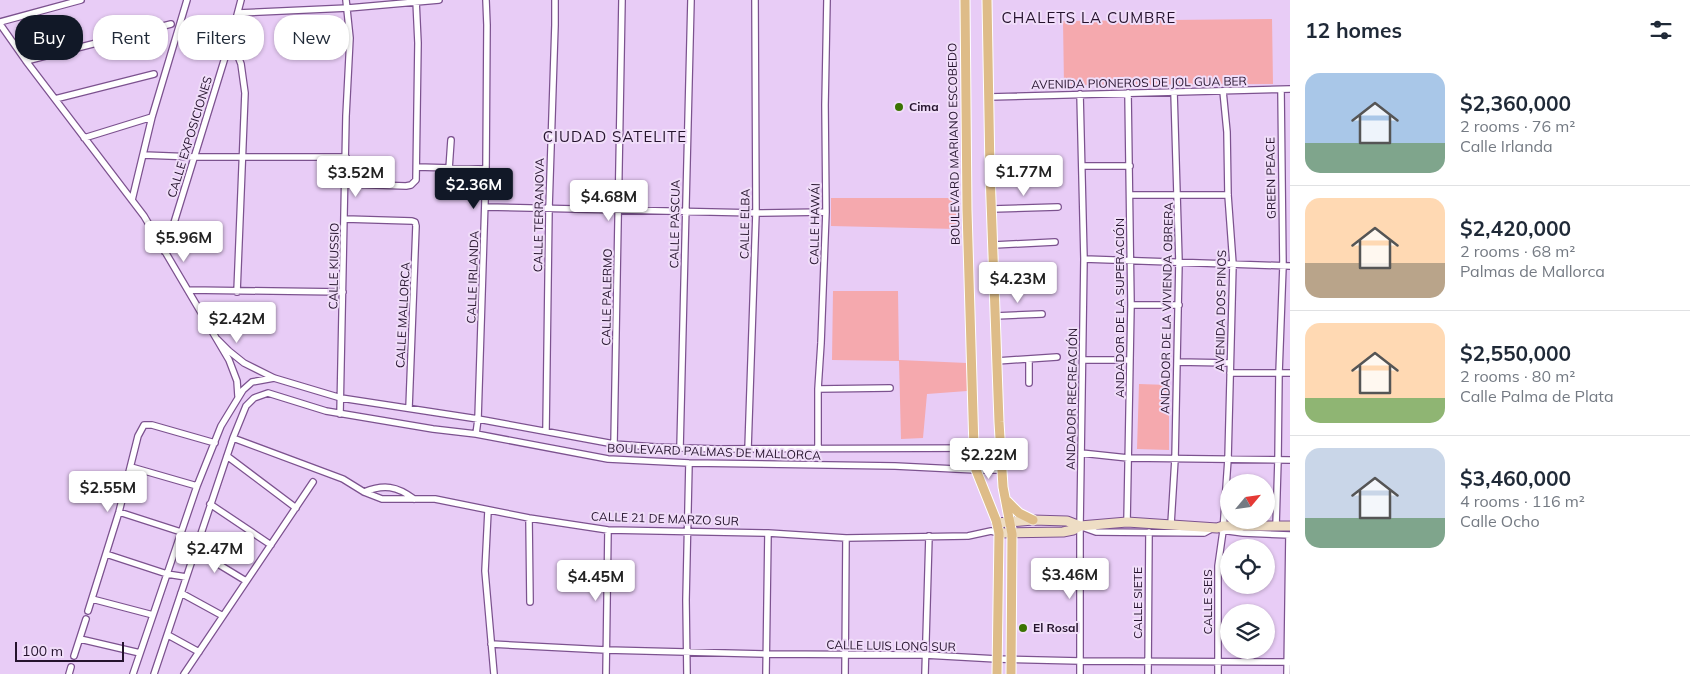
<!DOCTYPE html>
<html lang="en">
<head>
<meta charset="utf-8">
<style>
  body { margin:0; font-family:Mulish,sans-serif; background:#f6f6f7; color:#1f2937; height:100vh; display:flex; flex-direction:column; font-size:19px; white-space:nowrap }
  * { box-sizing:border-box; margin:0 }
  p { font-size:16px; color:#747a83 }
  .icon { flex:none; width:28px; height:28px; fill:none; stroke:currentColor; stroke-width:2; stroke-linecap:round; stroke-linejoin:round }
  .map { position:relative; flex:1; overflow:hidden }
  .sheet { display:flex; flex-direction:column; background:#fff; width:400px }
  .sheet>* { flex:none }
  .hud { position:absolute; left:15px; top:15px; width:475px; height:45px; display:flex; gap:10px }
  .needle { width:32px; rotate:61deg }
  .buttons { position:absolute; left:1220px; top:474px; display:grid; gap:10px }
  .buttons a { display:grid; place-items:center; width:55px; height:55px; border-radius:50%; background:#fff; box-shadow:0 1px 4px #0004; font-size:25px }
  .scale { position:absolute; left:15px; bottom:12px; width:109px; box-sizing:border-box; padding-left:5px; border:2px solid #25132d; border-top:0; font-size:14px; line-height:18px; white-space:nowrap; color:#25132d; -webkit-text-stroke:4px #f0ddf9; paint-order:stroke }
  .price { position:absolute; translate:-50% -42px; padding:0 11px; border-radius:5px; background:#fff; color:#222; font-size:16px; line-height:32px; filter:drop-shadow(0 1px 2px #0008) }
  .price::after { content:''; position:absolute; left:50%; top:30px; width:15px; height:11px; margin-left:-8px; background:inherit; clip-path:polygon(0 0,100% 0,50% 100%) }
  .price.active { background:#111827; color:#fff }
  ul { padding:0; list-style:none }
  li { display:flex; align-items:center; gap:15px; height:125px; padding:0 15px }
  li+li { border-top:1px solid #e0e1e3 }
  li span { display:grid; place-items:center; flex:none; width:140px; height:100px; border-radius:15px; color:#555 }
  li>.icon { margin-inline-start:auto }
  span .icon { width:60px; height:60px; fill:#fffc; stroke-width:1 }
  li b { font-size:21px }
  h2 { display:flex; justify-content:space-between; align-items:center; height:60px; padding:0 15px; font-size:21px }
  .tag { padding:0 18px; border-radius:20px; background:#fff; box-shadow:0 1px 4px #0004; font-size:18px; line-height:45px }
  .tag.active { background:#111827; color:#fff }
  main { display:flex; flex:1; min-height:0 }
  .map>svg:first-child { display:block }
</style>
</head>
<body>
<main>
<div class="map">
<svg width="1290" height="674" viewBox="0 0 1290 674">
  <rect width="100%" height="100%" fill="#e8ccf6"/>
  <path fill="#f5a9ae" d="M1272 19 1273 84 1064 85 1063 21Z
    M831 198H956V229L831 226Z
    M833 291H898L899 360 967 363V391L927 394 923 438 901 439 899 361 832 360Z
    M1139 384 1169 385V450L1137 449Z"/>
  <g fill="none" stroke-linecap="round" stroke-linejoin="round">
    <g stroke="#7c528f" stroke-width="8">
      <path id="street" d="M238 13 348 8 439 0
        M0 22 81 0
        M0 24 26 61 144 216 229 360 237 381 238 396
        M231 38 241 64 245 93 237 292
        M26 61 171 24
        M989 97 1290 89
        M55 99 154 74
        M84 138 152 117
        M143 155 195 157H346
        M1083 166H1130
        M417 167 486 169
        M449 169 451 140
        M990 172 1056 170
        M346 184 406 186 411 185 416 180 418 43 416 0
        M1130 195H1228
        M132 200 152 117 187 0
        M485 207 756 213 826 212
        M992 209 1058 207
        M345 219 412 221 415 222 416 226 409 408
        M994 245 1055 242
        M165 252 231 38 241 0
        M1084 259 1290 266
        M995 279 1049 278
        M188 290 343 292
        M1131 305H1179
        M995 316 1042 314
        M217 339 229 351 244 363 274 378 341 398 478 419 614 444 656 447 717 449 1000 448
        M1029 359V383
        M1083 360H1130
        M997 361 1057 357
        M1177 362 1230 363
        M1230 373H1290
        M818 389 890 388
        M340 414 346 116 350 38 346 0
        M546 431 549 208 555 25V0
        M476 434 478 419 486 169 487 25 486 0
        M233 438 343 479 364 492 382 499H435L529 518 608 530 768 533 846 538 968 536 991 531 999 533
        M614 444 622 0
        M680 448 691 0
        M818 448V389L821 343 826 212 825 105 827 0
        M748 449 756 213 755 0
        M1081 453 1128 458 1290 460
        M227 456 296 508
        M131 467 197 486
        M364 492C384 484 397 486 414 499
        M210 504 271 545
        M488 511 485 571 494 674
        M119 512 181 532
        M529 518 530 602
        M1127 522 1131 305 1128 93
        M1171 524 1175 459 1179 262 1174 92
        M1276 526 1278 460 1279 373 1283 266 1281 90
        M1082 527 1096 532 1204 533 1215 527
        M1221 530 1243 533 1290 535
        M195 550 246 581
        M106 554 167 574 186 577
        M181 593 223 616
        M92 599 153 615
        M88 611 119 512 138 436 144 425H152L215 443
        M168 635 199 652
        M80 639 140 653
        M491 644 606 650 766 654 925 655 997 659 1080 661 1290 662
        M74 656 86 619
        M69 674 71 667
        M133 674 197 486 221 426 243 390 252 382 274 378
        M154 674 233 438 246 406 254 398 268 393 326 411 433 429 476 434 608 459 689 463 895 466 976 470H1002
        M184 674 313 482
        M606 674 608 530
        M687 674 686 600 689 463
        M766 674 768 533
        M845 674 846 538
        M925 674 929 536
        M1080 674V526L1084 259 1080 94
        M1148 674 1149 532
        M1218 674V566L1223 531 1228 459 1233 264 1228 195 1227 132 1223 91
        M1287 674 1289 535"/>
    </g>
    <g stroke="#7c528f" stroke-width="11">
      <path id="secondary" d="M997 523 1033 520 1067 521 1080 526 1127 522 1217 528 1223 526H1290
        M999 533 1063 532 1073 530 1080 526"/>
    </g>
    <g stroke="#fff" stroke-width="11">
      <path id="primary" d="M965 0 967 210 974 449 976 470 996 520 999 533 997 674
        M987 0 990 172 999 422 1003 487 1012 534 1011 674
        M1007 501 1019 513 1033 520"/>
    </g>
    <use href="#street" stroke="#fff" stroke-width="5.5"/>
    <use href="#secondary" stroke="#eeddc4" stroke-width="9"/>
    <use href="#primary" stroke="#debc88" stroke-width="9"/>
  </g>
  <g fill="#3b7302" stroke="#f0ddf9" stroke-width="2">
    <circle cx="899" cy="107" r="5"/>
    <circle cx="1023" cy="628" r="5"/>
  </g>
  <g text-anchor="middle" stroke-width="4" stroke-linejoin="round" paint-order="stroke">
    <g font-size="12" fill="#25132d" stroke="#f0ddf9">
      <text transform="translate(1139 83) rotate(-1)" y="4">AVENIDA PIONEROS DE JOL GUA BER</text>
      <text transform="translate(190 137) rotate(-73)" y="4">CALLE EXPOSICIONES</text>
      <text transform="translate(954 144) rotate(-91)" y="4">BOULEVARD MARIANO ESCOBEDO</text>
      <text transform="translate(1271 178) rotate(-91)" y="4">GREEN PEACE</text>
      <text transform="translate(539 215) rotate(-89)" y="4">CALLE TERRANOVA</text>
      <text transform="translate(675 224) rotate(-89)" y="4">CALLE PASCUA</text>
      <text transform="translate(745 224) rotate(-89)" y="4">CALLE ELBA</text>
      <text transform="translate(815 224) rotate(-89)" y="4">CALLE HAWÁI</text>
      <text transform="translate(334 266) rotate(-89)" y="4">CALLE KIUSSIO</text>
      <text transform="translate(473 277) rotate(-88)" y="4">CALLE IRLANDA</text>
      <text transform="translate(607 297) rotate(-89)" y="4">CALLE PALERMO</text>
      <text transform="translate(1120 308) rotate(-90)" y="4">ANDADOR DE LA SUPERACIÓN</text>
      <text transform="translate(1167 308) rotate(-89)" y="4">ANDADOR DE LA VIVIENDA OBRERA</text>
      <text transform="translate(1221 311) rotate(-89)" y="4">AVENIDA DOS PINOS</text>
      <text transform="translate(403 315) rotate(-87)" y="4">CALLE MALLORCA</text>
      <text transform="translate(1072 399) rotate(-89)" y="4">ANDADOR RECREACIÓN</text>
      <text transform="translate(714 452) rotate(2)" y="4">BOULEVARD PALMAS DE MALLORCA</text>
      <text transform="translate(665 519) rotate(2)" y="4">CALLE 21 DE MARZO SUR</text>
      <text transform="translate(1208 602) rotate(-90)" y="4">CALLE SEIS</text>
      <text transform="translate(1138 603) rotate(-90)" y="4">CALLE SIETE</text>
      <text transform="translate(891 646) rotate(1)" y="4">CALLE LUIS LONG SUR</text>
    </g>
    <g font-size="12" font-weight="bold" fill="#25132d" stroke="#f0ddf9" text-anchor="start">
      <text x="909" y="111">Cima</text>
      <text x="1033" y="632">El Rosal</text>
    </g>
    <g font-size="15" letter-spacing="1" fill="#25132d" stroke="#f0ddf9">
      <text x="1089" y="23">CHALETS LA CUMBRE</text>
      <text x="615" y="142">CIUDAD SATELITE</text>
    </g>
  </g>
</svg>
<div class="buttons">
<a><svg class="needle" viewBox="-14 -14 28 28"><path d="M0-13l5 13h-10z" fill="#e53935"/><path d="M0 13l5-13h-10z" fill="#747a83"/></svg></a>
<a><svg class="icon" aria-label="locate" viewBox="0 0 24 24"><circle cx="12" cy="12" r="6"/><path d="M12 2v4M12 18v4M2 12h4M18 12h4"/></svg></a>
<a><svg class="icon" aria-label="layers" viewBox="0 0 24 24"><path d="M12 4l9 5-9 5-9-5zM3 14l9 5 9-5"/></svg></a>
</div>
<div class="scale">100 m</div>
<b class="price" style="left:1024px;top:197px">$1.77M</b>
<b class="price" style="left:356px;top:198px">$3.52M</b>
<b class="price active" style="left:474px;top:210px">$2.36M</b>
<b class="price" style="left:609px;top:222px">$4.68M</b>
<b class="price" style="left:184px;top:263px">$5.96M</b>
<b class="price" style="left:1018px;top:304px">$4.23M</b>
<b class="price" style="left:237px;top:344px">$2.42M</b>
<b class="price" style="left:989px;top:480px">$2.22M</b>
<b class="price" style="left:108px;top:513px">$2.55M</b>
<b class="price" style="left:215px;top:574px">$2.47M</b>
<b class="price" style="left:1070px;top:600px">$3.46M</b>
<b class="price" style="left:596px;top:602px">$4.45M</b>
<div class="hud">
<a class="tag active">Buy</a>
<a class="tag">Rent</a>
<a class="tag">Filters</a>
<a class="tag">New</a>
</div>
</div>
<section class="sheet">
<h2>12 homes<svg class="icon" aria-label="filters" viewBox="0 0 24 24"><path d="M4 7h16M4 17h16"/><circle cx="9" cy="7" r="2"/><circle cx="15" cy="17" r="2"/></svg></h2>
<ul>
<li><span style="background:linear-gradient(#a9c7e8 70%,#7fa58c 0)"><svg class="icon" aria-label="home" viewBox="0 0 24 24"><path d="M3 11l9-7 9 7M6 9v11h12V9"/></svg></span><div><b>$2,360,000</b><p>2 rooms · 76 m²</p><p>Calle Irlanda</p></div></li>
<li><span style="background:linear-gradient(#ffd9b3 65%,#b9a48a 0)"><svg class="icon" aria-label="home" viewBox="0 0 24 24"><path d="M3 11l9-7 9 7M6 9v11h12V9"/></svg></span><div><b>$2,420,000</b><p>2 rooms · 68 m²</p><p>Palmas de Mallorca</p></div></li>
<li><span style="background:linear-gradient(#ffd9b3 75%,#8fb573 0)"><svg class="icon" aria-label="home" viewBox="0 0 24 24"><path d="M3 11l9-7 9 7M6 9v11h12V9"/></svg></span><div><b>$2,550,000</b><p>2 rooms · 80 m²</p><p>Calle Palma de Plata</p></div></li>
<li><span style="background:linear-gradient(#c9d6e8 70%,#7fa58c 0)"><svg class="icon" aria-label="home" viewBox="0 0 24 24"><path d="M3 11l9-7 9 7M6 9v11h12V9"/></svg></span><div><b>$3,460,000</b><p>4 rooms · 116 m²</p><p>Calle Ocho</p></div></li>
</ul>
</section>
</main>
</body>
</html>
